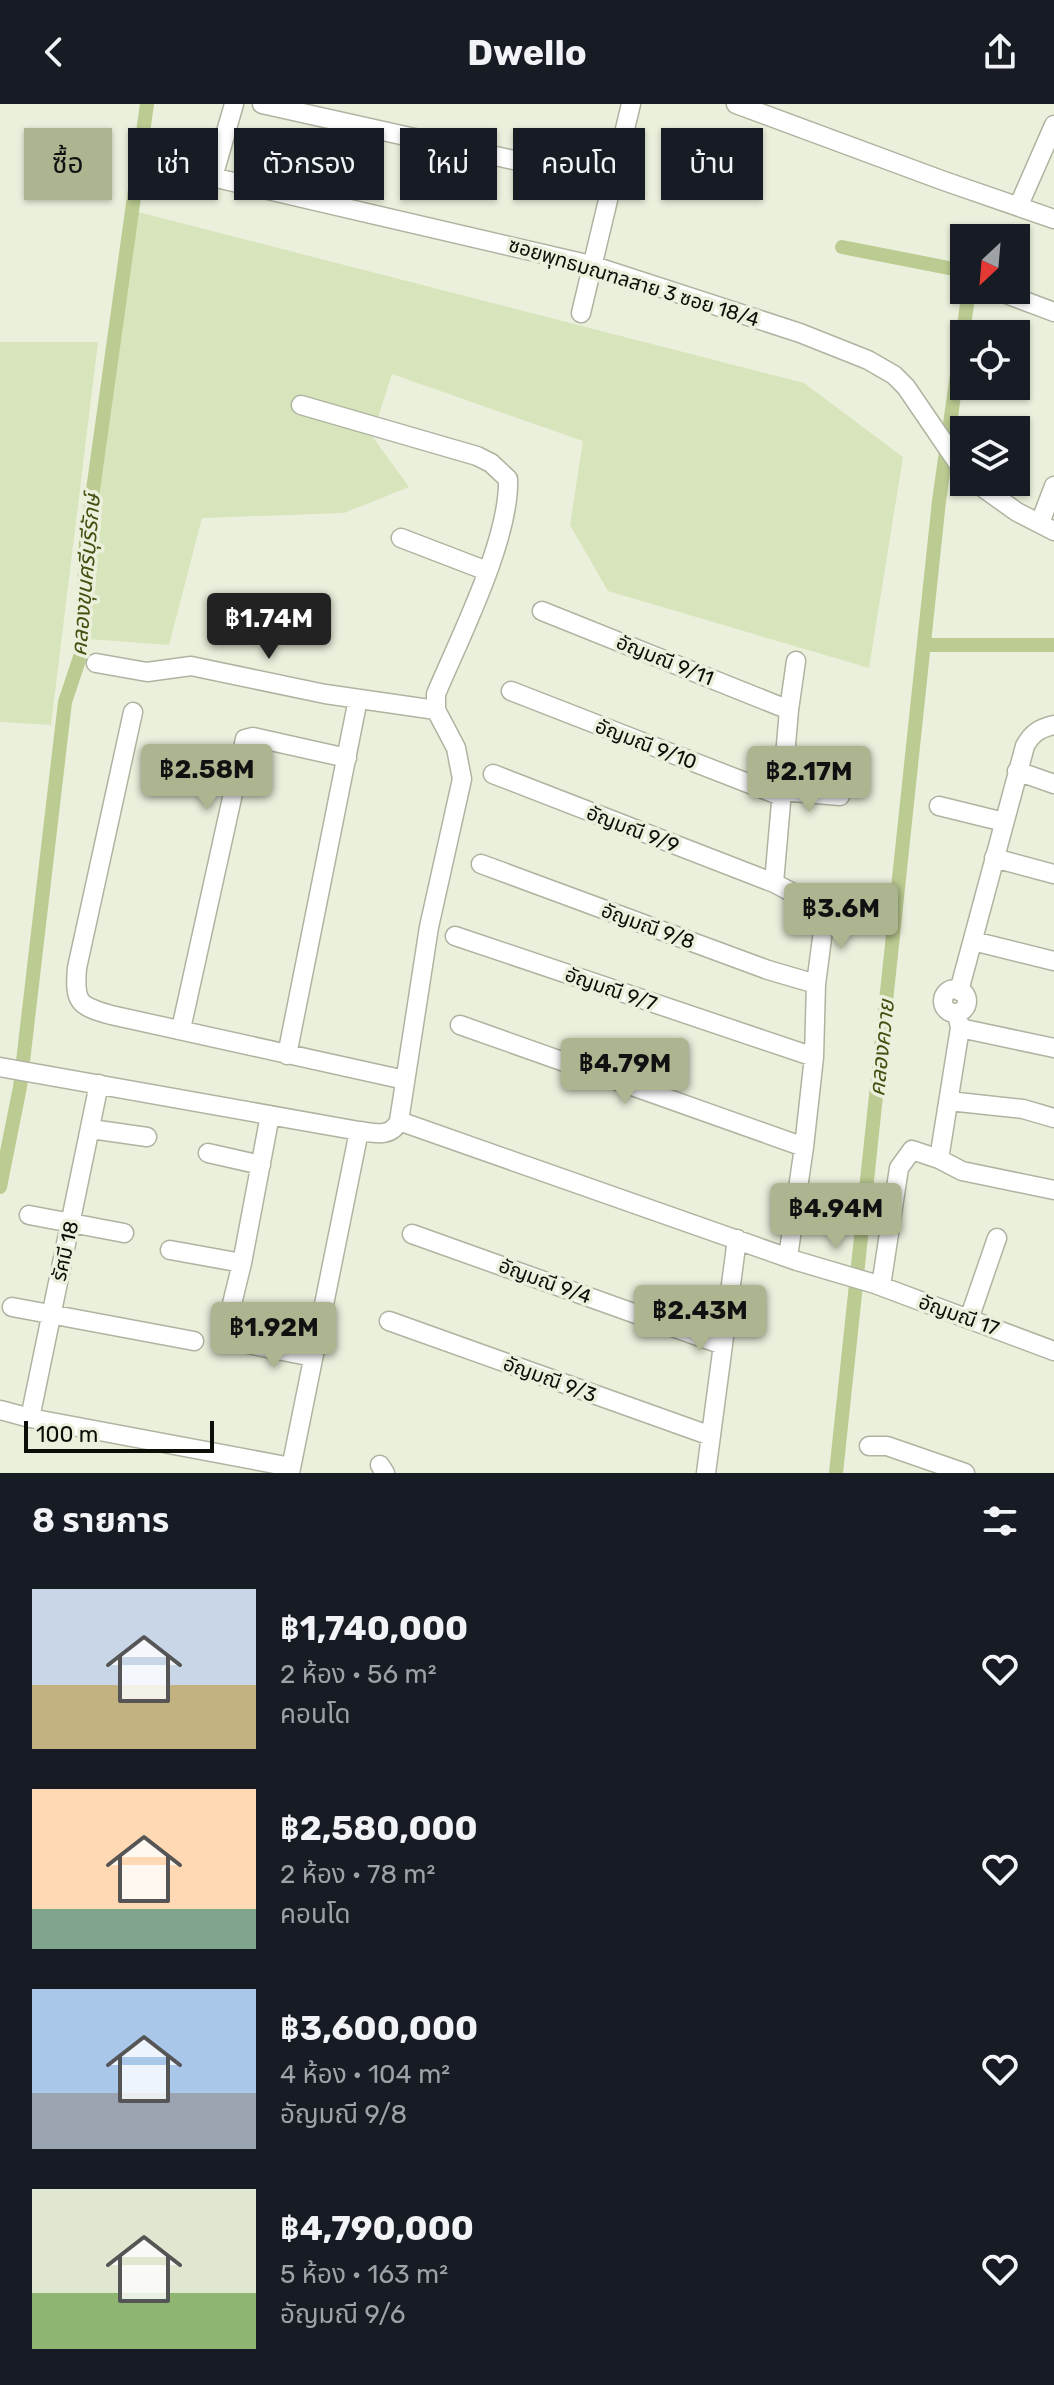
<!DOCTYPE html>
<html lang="th">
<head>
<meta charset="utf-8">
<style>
  body { margin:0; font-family:Rubik,"Noto Sans Thai",sans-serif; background:#242831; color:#f1f3f6; height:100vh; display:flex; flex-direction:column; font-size:30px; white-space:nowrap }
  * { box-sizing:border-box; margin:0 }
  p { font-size:26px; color:#9ea1a6 }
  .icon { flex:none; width:44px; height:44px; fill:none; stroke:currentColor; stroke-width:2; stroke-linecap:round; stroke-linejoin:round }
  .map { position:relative; height:1369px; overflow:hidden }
  .drawer { display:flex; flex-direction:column; background:#171b24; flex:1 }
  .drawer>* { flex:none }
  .banner { position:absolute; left:24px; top:24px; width:1006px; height:72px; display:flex; gap:16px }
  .needle { width:52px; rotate:206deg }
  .fabs { position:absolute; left:950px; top:120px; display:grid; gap:16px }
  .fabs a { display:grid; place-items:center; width:80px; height:80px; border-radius:0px; background:#171b24; box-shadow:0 2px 6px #0004; font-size:40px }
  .scale { position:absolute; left:24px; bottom:20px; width:190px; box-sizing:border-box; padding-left:8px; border:4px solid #0c0e08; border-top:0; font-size:22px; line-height:28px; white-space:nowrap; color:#0c0e08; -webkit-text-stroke:6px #eaf0dc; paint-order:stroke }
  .price { position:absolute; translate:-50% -68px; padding:0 18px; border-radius:8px; background:#acb490; color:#111; font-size:26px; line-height:52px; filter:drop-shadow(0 2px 4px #0008) }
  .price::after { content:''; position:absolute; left:50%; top:48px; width:24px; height:18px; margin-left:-12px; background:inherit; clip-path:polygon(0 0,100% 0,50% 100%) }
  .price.on { background:#222; color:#fff }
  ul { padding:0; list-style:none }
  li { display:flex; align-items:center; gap:24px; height:200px; padding:0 32px }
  li span { display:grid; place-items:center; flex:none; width:224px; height:160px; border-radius:0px; color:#555 }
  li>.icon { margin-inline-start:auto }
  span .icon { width:96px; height:96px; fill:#fffc; stroke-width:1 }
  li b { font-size:34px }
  h2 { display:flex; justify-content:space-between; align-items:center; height:96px; padding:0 32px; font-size:34px }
  .chip { padding:0 28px; border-radius:0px; background:#171b24; box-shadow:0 2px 6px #0004; font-size:28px; line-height:72px }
  .chip.on { background:#acb490; color:#111 }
  header { display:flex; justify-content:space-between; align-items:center; height:104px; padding:0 32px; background:#171b24; font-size:36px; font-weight:700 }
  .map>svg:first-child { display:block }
</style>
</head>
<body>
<header><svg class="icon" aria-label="back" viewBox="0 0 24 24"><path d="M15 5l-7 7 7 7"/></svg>Dwello<svg class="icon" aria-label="share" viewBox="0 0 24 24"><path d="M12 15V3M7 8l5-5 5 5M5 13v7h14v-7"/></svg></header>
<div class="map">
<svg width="1054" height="1369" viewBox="0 0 1054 1369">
  <rect width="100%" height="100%" fill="#eaf0dc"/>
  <path fill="#d8e4bb" d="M138 108 804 279 903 353 869 564 608 487 570 421 583 337 392 270 372 332 409 383 344 409 202 414 169 541 75 534Z
    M0 238H98L51 621 0 618Z"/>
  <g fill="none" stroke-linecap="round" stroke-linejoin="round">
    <path stroke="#bbcb91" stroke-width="14" d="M842 143 964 167
      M924 541H1054
      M0 1083 20 983 65 598 82 547 86 436 147 0
      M836 1369 939 397 969 186"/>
    <g stroke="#aeb4a0" stroke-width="21">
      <path id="minor" d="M262 0 612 78
        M736 0 944 77 1054 115
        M156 60 591 161 800 229 868 256 894 271 906 283 964 368
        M213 73 234 0
        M1019 101 1054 21
        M1006 190 1054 208
        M581 209 631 0
        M975 378 1017 408 1054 427
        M1040 419 1054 382
        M401 434 487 467
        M542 507 789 606
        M96 559 147 568 191 562 325 590 436 606
        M511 587 781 692
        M133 608 77 864C74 899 79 902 111 911L405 976
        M1017 667 1054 680
        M493 670 774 779
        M782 687 840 692
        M939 702 1004 718
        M994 754 1054 770
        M481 760 768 866 816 880
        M455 832 814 953
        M973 837 1054 857
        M943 897a12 12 0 1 1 24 0a12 12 0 1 1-24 0Z
        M959 887 1025 642C1032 629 1040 624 1054 621
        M460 921 804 1043
        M960 924 1054 944
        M181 925 245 635 253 633 347 654
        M287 951 358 595
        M0 963 359 1027C375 1029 391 1034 399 1017L429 823 462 675 456 644 436 606V590C460 533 510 435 508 375L491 359 477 352 301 301
        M949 997 1023 1005 1054 1014
        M399 1017 797 1157 875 1180 1054 1247
        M91 1025 147 1033
        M208 1049 261 1061
        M939 1055 962 1067 1054 1086
        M29 1111 124 1129
        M412 1130 723 1241
        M170 1146 242 1159
        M788 1153 804 1043 814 953 816 880 824 819 819 806 803 794 774 779 789 606 796 557
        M881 1182 899 1064 912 1046 939 1055 960 924 957 909
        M12 1203 194 1237
        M229 1212 242 1159 270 1011
        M969 1215 997 1134
        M389 1217 711 1332
        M243 1239 313 1253
        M0 1306 30 1314 291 1363
        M30 1314 99 980
        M869 1342H887L965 1369
        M380 1361 385 1369
        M290 1369 359 1027
        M706 1369 737 1135"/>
    </g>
    <use href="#minor" stroke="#fff" stroke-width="18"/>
  </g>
  <g text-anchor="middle" stroke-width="7" stroke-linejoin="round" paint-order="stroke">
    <g font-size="20" fill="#0c0e08" stroke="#eaf0dc">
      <text transform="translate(634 178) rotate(17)" y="7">ซอยพุทธมณฑลสาย 3 ซอย 18/4</text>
      <text transform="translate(665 556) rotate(22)" y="7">อัญมณี 9/11</text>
      <text transform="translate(646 640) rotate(21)" y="7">อัญมณี 9/10</text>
      <text transform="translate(633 725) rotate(21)" y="7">อัญมณี 9/9</text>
      <text transform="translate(648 822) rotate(20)" y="7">อัญมณี 9/8</text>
      <text transform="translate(611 885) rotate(19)" y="7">อัญมณี 9/7</text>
      <text transform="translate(65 1147) rotate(-77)" y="7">รัศมี 18</text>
      <text transform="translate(545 1177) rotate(20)" y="7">อัญมณี 9/4</text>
      <text transform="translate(959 1211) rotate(20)" y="7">อัญมณี 17</text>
      <text transform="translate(550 1275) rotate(20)" y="7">อัญมณี 9/3</text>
    </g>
    <g font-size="22" font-style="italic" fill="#435010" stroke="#eaf0dc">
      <text transform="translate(85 471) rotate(-85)" y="8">คลองขุนศรีบุรีรักษ์</text>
      <text transform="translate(881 944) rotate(-84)" y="8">คลองควาย</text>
    </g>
  </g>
</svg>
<div class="fabs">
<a><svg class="needle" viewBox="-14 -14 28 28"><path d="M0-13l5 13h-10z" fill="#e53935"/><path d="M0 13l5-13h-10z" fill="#9ea1a6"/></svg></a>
<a><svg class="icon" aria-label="locate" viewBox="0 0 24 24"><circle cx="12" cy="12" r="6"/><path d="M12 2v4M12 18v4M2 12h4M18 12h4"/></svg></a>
<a><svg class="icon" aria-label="layers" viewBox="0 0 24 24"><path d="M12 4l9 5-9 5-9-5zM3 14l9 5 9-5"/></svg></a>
</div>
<div class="scale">100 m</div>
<b class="price on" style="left:269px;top:557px">฿1.74M</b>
<b class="price" style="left:207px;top:708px">฿2.58M</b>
<b class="price" style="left:809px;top:710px">฿2.17M</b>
<b class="price" style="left:841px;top:847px">฿3.6M</b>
<b class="price" style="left:625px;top:1002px">฿4.79M</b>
<b class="price" style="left:836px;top:1147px">฿4.94M</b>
<b class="price" style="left:700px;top:1249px">฿2.43M</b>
<b class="price" style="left:274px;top:1266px">฿1.92M</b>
<div class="banner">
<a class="chip on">ซื้อ</a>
<a class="chip">เช่า</a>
<a class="chip">ตัวกรอง</a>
<a class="chip">ใหม่</a>
<a class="chip">คอนโด</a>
<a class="chip">บ้าน</a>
</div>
</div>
<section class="drawer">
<h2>8 รายการ<svg class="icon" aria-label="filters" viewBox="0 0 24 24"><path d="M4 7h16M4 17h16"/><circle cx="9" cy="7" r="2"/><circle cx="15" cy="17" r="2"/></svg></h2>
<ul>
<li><span style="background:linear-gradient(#c9d6e8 60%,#c2b280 0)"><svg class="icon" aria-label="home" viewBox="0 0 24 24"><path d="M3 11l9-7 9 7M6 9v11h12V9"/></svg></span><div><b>฿1,740,000</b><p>2 ห้อง · 56 m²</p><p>คอนโด</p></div><svg class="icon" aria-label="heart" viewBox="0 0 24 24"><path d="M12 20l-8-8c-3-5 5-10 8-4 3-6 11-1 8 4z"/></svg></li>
<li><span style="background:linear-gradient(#ffd9b3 75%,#7fa58c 0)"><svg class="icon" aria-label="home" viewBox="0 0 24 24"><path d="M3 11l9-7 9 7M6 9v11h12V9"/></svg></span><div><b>฿2,580,000</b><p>2 ห้อง · 78 m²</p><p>คอนโด</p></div><svg class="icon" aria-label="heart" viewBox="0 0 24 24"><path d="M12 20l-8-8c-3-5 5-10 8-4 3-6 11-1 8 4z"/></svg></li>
<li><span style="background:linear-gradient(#a9c7e8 65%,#9aa5b1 0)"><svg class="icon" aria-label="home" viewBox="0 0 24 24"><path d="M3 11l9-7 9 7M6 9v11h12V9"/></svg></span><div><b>฿3,600,000</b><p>4 ห้อง · 104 m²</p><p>อัญมณี 9/8</p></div><svg class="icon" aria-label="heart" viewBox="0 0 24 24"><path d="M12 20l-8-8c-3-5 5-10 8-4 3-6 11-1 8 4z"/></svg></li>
<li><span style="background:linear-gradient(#dfe7d0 65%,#8fb573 0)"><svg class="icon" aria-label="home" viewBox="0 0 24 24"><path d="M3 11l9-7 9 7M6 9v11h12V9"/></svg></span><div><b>฿4,790,000</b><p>5 ห้อง · 163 m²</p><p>อัญมณี 9/6</p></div><svg class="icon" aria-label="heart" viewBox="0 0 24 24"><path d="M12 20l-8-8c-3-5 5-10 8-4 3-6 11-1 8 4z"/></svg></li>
</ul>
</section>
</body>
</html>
